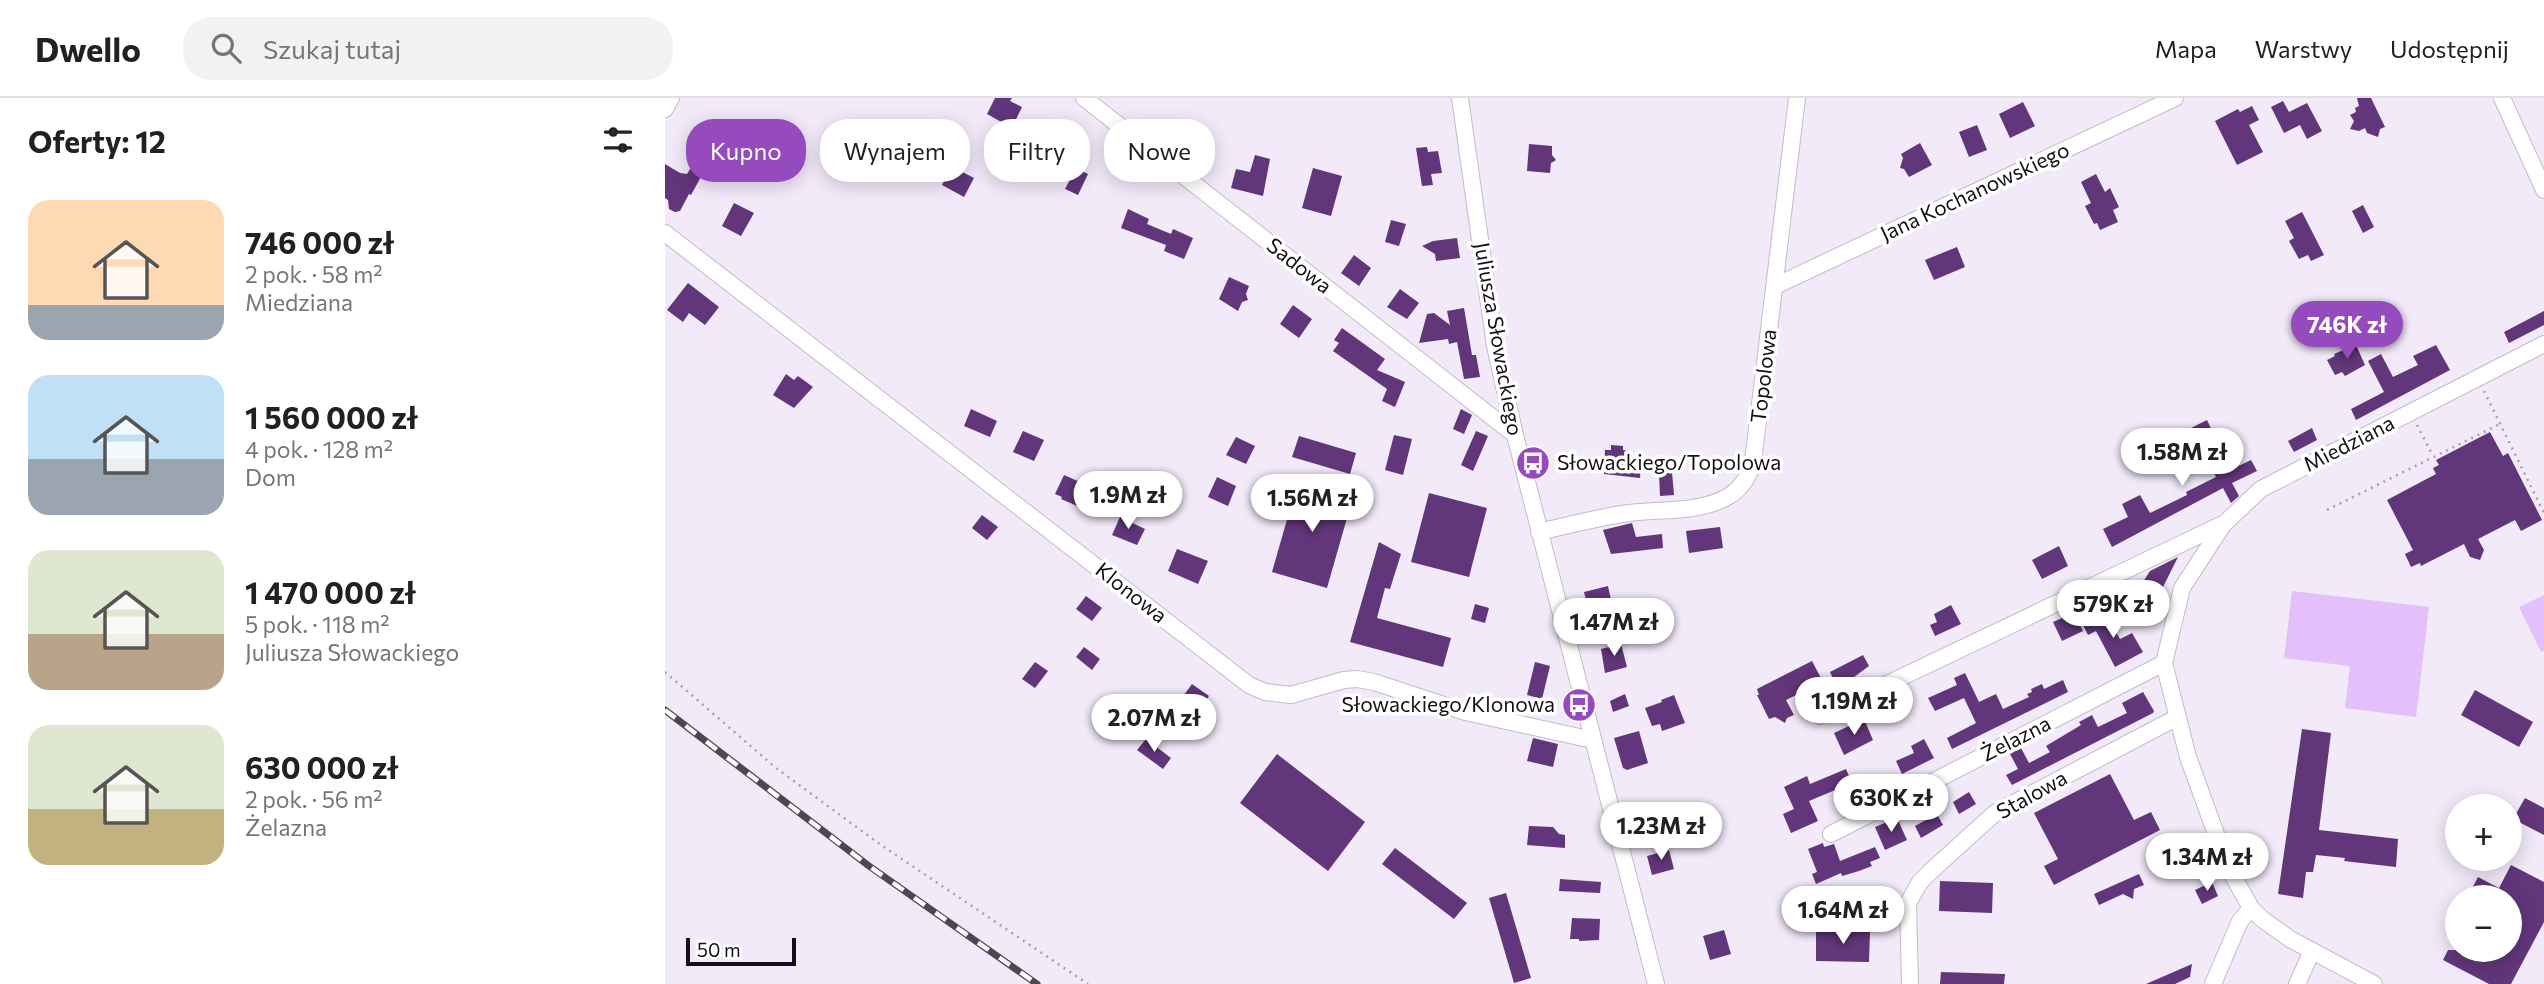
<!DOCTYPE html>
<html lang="pl">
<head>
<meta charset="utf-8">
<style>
  body { margin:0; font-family:Commissioner,sans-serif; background:#f2f2f2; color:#202124; height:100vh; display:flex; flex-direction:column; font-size:26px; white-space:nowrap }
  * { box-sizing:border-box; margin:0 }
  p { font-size:23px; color:#757577 }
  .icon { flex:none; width:38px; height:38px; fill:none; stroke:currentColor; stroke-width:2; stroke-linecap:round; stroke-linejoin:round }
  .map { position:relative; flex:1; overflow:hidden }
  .sheet { display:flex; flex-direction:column; background:#fff; width:665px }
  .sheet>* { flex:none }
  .guide { position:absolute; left:21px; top:21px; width:665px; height:63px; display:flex; gap:14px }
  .controls { position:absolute; left:1780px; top:696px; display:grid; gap:14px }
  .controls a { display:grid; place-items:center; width:77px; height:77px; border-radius:50%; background:#fff; box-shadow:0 4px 18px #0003; font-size:35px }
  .scale { position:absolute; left:21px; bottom:18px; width:110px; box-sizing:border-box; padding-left:7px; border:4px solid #131015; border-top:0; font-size:19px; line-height:24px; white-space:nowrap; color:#131015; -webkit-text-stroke:5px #fff; paint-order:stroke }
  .price { position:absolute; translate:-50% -60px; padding:0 16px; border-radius:24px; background:#fff; color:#222; font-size:23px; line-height:46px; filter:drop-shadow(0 2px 4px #0008) }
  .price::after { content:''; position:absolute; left:50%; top:42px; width:21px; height:16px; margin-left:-10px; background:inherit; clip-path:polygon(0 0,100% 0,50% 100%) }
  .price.selected { background:#954bbd; color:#fff }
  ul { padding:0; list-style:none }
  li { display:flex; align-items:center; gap:21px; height:175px; padding:0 28px }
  li span { display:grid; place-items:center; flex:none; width:196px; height:140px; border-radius:21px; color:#555 }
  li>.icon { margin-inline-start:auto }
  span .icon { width:84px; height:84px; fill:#fffc; stroke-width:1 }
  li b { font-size:30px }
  h2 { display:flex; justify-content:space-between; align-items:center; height:84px; padding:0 28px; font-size:30px }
  .chip { padding:0 24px; border-radius:28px; background:#fff; box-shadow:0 4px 18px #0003; font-size:24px; line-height:63px }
  .chip.selected { background:#954bbd; color:#fff }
  header { display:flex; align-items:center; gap:42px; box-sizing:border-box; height:98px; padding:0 35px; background:#fff; border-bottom:2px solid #e0e0e0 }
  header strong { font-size:33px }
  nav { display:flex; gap:38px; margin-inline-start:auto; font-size:24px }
  .search { width:490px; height:63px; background:#f2f2f2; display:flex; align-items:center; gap:18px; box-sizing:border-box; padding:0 24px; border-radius:28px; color:#757577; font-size:26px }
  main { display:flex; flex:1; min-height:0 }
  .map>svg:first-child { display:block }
</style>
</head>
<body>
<header>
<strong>Dwello</strong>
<div class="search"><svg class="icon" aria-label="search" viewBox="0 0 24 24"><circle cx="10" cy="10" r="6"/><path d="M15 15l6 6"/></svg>Szukaj tutaj</div>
<nav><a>Mapa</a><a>Warstwy</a><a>Udostępnij</a></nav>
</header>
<main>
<section class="sheet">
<h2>Oferty: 12<svg class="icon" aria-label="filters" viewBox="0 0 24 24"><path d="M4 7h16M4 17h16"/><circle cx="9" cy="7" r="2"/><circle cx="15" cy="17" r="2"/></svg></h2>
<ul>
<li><span style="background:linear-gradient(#ffd9b3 75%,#9aa5b1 0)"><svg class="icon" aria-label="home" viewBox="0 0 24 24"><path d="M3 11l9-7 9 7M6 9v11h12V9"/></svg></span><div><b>746 000 zł</b><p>2 pok. · 58 m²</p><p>Miedziana</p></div></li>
<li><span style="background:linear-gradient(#bfe0f5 60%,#9aa5b1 0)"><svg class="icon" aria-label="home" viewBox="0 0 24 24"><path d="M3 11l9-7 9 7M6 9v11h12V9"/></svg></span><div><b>1 560 000 zł</b><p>4 pok. · 128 m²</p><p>Dom</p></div></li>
<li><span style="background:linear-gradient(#dfe7d0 60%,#b9a48a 0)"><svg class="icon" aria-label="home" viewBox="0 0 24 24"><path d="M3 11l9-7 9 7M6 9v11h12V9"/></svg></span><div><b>1 470 000 zł</b><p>5 pok. · 118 m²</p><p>Juliusza Słowackiego</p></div></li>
<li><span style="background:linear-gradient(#dfe7d0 60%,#c2b280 0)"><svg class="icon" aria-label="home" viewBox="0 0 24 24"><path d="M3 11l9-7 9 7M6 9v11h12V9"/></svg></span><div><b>630 000 zł</b><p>2 pok. · 56 m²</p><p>Żelazna</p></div></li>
</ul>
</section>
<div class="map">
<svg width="1879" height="886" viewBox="0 0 1879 886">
  <rect width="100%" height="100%" fill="#f2e9f9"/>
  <path fill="#e3c0fa" d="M1627 493 1764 509 1751 619 1680 610 1685 568 1619 560Z
    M1879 497V553L1876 554 1854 509Z"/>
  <path fill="#61367a" d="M330 0H347L345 3 357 9 347 30 322 16Z
    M1692 0H1706L1720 29 1715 31 1713 39 1702 35 1700 30 1694 33 1685 31 1689 23 1685 17 1691 14 1690 10 1694 8Z
    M1618 3 1624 14 1642 5 1657 33 1642 41 1635 27 1619 35 1606 9Z
    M1358 4 1370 28 1345 40 1334 16Z
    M1587 8 1594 22 1584 27 1598 54 1572 67 1550 23 1573 11 1575 14Z
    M382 21 402 32 392 50 372 39Z
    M1312 27 1322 52 1304 59 1294 34Z
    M1255 45 1267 67 1244 79 1239 71 1235 70 1238 60 1236 56Z
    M864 46 887 48V57L891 62 886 65 885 75 862 73Z
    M762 49 763 54 773 53 777 75 766 76 768 87 757 88 751 50Z
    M590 57 605 61 598 98 566 90 571 71 585 74Z
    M0 66 15 75 22 76 25 71 37 77 26 97 24 96 15 113 10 114 4 111 3 102 0 100Z
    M286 68 309 80 299 99 277 87Z
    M411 70 423 76 413 97 400 91Z
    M648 70 677 78 666 118 637 110Z
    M1431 76 1440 94 1445 90 1454 109 1448 112 1453 124 1435 132 1432 125 1429 126 1420 108 1426 105 1416 84Z
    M69 105 89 115 76 138 57 128Z
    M1698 107 1709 129 1698 135 1687 113Z
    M463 111 484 121 482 126 506 136 508 131 528 140 519 161 499 153 501 147 456 130Z
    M1637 114 1659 157 1646 163 1643 157 1634 161 1624 143 1629 140 1620 123Z
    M726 122 741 126 734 148 720 144Z
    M792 140 795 160 771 163 770 156 757 148 768 143Z
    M1292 149 1300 169 1269 182 1260 162Z
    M689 157 706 170 694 188 676 175Z
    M564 179 584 188 581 196 583 202 577 204 573 213 554 201Z
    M23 185 54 209 40 227 24 215 18 224 2 212Z
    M735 191 754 205 742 221 722 209Z
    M628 207 647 221 634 240 615 226Z
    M799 210 807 257H811L815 279 799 281 792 244 784 246 783 241 754 245 762 216 769 215 785 227 782 213Z
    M1879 213V227L1844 245 1839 234Z
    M677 230 720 261 712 272 740 284 730 309 717 303 722 291 668 253 674 245 669 242Z
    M1691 247 1700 267 1680 278 1677 274 1670 277 1662 262 1670 258 1669 256Z
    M1771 247 1785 272 1691 322 1686 311 1719 294 1703 263 1716 256 1728 279 1753 267 1748 258Z
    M121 276 129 282 133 278 148 289 129 310 108 297Z
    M306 311 332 323 325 339 299 328Z
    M796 311 807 317 799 336 788 331Z
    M1542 322 1553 345 1548 348 1561 374 1586 362 1592 373 1567 385 1574 398 1566 405 1558 390 1447 449 1438 431 1463 419 1457 406 1475 397 1485 415 1522 397 1521 394 1551 379 1538 353 1534 350 1524 356 1514 336Z
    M1647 330 1652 342 1629 354 1623 343Z
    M358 333 379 342 369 363 348 354Z
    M811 333 823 338 808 373 796 367Z
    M1825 334 1838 358 1843 355 1877 422 1856 433 1850 422 1813 441 1819 452 1815 462 1805 459 1799 446 1756 468 1755 465 1746 469 1740 456 1748 452 1722 402 1771 376 1768 370 1774 367 1771 362Z
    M729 337 747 341 738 377 720 372Z
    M634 338 691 355 685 376 627 359Z
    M571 339 590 348 581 366 561 357Z
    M946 347 958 348V352L964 353V364L976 365 975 380 939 376 940 352H946Z
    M1007 374 1009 397 995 398 994 375Z
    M399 377 426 389 417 410 396 401 397 399 390 396Z
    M552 379 571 388 563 408 543 399Z
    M633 383 688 399 662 490 607 474Z
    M764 395 822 410 804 479 746 464Z
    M317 417 333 429 322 442 307 430Z
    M455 419 480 431 472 447 447 437Z
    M967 425 971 439 997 436 998 450 946 456 938 432Z
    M1055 429 1058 450 1024 455 1021 433Z
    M714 444 736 456 725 491 720 490 712 520 786 540 778 569 685 544Z
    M1394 448 1403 468 1377 481 1367 462Z
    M512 451 543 463 533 486 503 473Z
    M1513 459 1497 491 1478 484 1485 473Z
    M943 488 946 502 942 503 944 510 924 514 919 494Z
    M421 498 437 510 427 523 411 511Z
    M810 506 824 510 820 525 806 521Z
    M1286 507 1296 526 1270 538 1265 527 1272 524 1269 516Z
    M1434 514 1442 529 1447 527 1455 541 1467 535 1478 554 1450 569 1431 533 1423 537 1416 523Z
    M1409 515 1418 533 1397 543 1388 524Z
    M956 546 962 569 940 575 936 551Z
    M419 549 435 561 427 572 411 559Z
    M1198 557 1204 568 1189 579H1183L1170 585 1165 574Z
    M1147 563 1158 584 1121 602 1129 617 1122 620 1120 625 1110 619 1104 621 1092 597H1094L1092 591Z
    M370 564 383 573 370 590 357 581Z
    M870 564 885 568 877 601 862 597Z
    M1300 575 1314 604 1331 596 1338 611 1364 599 1362 596 1367 594 1366 591 1377 586 1379 591 1398 582 1403 594 1287 651 1282 640 1311 625 1299 600 1270 613 1263 600 1292 587 1289 580Z
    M527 586 544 598 539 605 548 612 537 627 511 608Z
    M1810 592 1868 624 1854 649 1796 617Z
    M1478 594 1489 613 1488 615 1347 687 1341 677 1353 671 1345 656 1356 650 1364 665 1385 654 1381 648 1416 627 1414 624 1427 617 1433 629 1462 615 1457 605Z
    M960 596 964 608 948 614 945 603Z
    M1009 597 1020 625 997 633 995 626 987 628 980 610 997 604 996 602Z
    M1199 621 1208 642 1179 657 1169 635Z
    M1637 631 1666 635 1654 732 1733 741 1731 769 1679 763 1680 760 1651 757 1648 774H1641L1638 800 1613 796Z
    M974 633 983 665 962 672 958 670 949 640Z
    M868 640 893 646 888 669 862 663Z
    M481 641 506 660 498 671 472 652Z
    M1259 641 1269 660 1237 676 1231 663 1249 655 1246 648Z
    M612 656 700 724 663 773 575 705Z
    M1181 671 1187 685 1144 703 1153 723 1126 735 1118 716 1129 711 1119 689 1142 678 1145 686Z
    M1445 676 1469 722 1486 714 1495 732 1389 787 1379 768 1393 761 1369 715Z
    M1304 694 1311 706 1294 716 1288 704Z
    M1860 700 1879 710V737L1848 721Z
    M1272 716 1278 727 1256 740 1250 728Z
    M1232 720 1242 742 1220 752 1210 729Z
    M864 728 888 729 894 736 900 737V750L862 747Z
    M1521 741 1526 751 1514 757 1509 746Z
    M1158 745 1159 749 1169 746 1175 763 1210 749 1215 760 1205 764 1207 768 1194 773 1177 778 1176 775 1151 786 1147 776 1152 774 1143 751Z
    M730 750 802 805 789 821 717 766Z
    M1004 752 1009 771 987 777 982 758Z
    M1846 767 1879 784V824L1846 886H1824L1778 862 1783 852H1844V800H1802L1813 779 1834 790Z
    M1474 776 1479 787 1469 791 1468 801 1458 796 1434 807 1429 796Z
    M895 781 936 784 935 795 894 793Z
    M1275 783 1328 785 1327 815 1274 813Z
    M1547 784 1553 798 1537 806 1530 792Z
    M841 795 866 880 849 885 824 800Z
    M907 820 935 821 934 842 914 843V841H905Z
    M1059 832 1066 856 1045 862 1038 838Z
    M1151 832 1205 834 1204 864 1151 863Z
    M1527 866 1525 879 1510 886H1481Z
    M1276 874 1340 876 1339 886H1275Z"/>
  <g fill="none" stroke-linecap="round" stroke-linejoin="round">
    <g stroke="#c4baca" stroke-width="18">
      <path id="minor" d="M419 0 850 337
        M795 0 830 248 850 337 991 886
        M1837 0 1879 92
        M0 11 6 0
        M0 135 584 587 600 594 626 597 679 582 692 581 709 584 800 614 928 642
        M1110 188 1510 0
        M1558 427 1517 490 1499 565 1523 659 1563 769 1586 810 1597 821 1625 841 1709 886
        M874 434C904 427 934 419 964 415 995 411 1036 415 1064 398 1077 390 1084 378 1088 364L1132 0
        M1155 618 1560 425 1596 391 1879 246
        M1166 736 1499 565
        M1245 886 1243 805 1255 784 1266 773 1330 715 1511 620
        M1548 886 1575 823 1586 810
        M1632 886 1647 853"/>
    </g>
    <path stroke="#a69fac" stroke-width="2.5" stroke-dasharray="2 5" stroke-linecap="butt" d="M1819 293 1879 415
      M1752 327 1768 358
      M1662 412 1835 326
      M0 574 111 670 216 747 423 886"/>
    <use href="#minor" stroke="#fff" stroke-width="16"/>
    <g stroke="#4d4850" stroke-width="7">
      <path id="rail" d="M0 612 204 768 372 886"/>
    </g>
    <use href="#rail" stroke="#fff" stroke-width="4.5" stroke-dasharray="13" stroke-linecap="butt"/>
  </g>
  <defs>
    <g id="bus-disc" transform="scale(1.75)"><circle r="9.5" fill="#954bbd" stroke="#fff"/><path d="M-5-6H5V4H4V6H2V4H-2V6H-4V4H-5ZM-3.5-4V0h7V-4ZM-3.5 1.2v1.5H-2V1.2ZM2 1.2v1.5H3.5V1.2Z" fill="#fff"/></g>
  </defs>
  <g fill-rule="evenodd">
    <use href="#bus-disc" x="868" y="365"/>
    <use href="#bus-disc" x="914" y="607"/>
  </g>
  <g text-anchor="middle" stroke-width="7" stroke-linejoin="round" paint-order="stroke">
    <g font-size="21" fill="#131015" stroke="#fff">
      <text transform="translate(1310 94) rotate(-25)" y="7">Jana Kochanowskiego</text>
      <text transform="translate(634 168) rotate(38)" y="7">Sadowa</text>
      <text transform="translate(833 241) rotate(80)" y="7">Juliusza Słowackiego</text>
      <text transform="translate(1099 278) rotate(-83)" y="7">Topolowa</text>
      <text transform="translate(1684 346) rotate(-27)" y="7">Miedziana</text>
      <text transform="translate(466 495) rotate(38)" y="7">Klonowa</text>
      <text transform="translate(1351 641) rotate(-27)" y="7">Żelazna</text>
      <text transform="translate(1367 697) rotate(-29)" y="7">Stalowa</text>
    </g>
    <g font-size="21" fill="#131015" stroke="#fff" text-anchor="start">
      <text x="892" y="372">Słowackiego/Topolowa</text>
      <text x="890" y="614" text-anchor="end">Słowackiego/Klonowa</text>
    </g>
  </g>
</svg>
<div class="controls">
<a>+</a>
<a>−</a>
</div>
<div class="scale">50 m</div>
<b class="price selected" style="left:1682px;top:263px">746K zł</b>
<b class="price" style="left:1517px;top:390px">1.58M zł</b>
<b class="price" style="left:463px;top:433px">1.9M zł</b>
<b class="price" style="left:647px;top:436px">1.56M zł</b>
<b class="price" style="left:1448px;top:542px">579K zł</b>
<b class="price" style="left:949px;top:560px">1.47M zł</b>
<b class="price" style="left:1189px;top:639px">1.19M zł</b>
<b class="price" style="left:489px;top:656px">2.07M zł</b>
<b class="price" style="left:1226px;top:736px">630K zł</b>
<b class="price" style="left:996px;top:764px">1.23M zł</b>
<b class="price" style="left:1542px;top:795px">1.34M zł</b>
<b class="price" style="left:1178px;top:848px">1.64M zł</b>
<div class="guide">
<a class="chip selected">Kupno</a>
<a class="chip">Wynajem</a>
<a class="chip">Filtry</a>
<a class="chip">Nowe</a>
</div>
</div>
</main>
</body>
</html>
